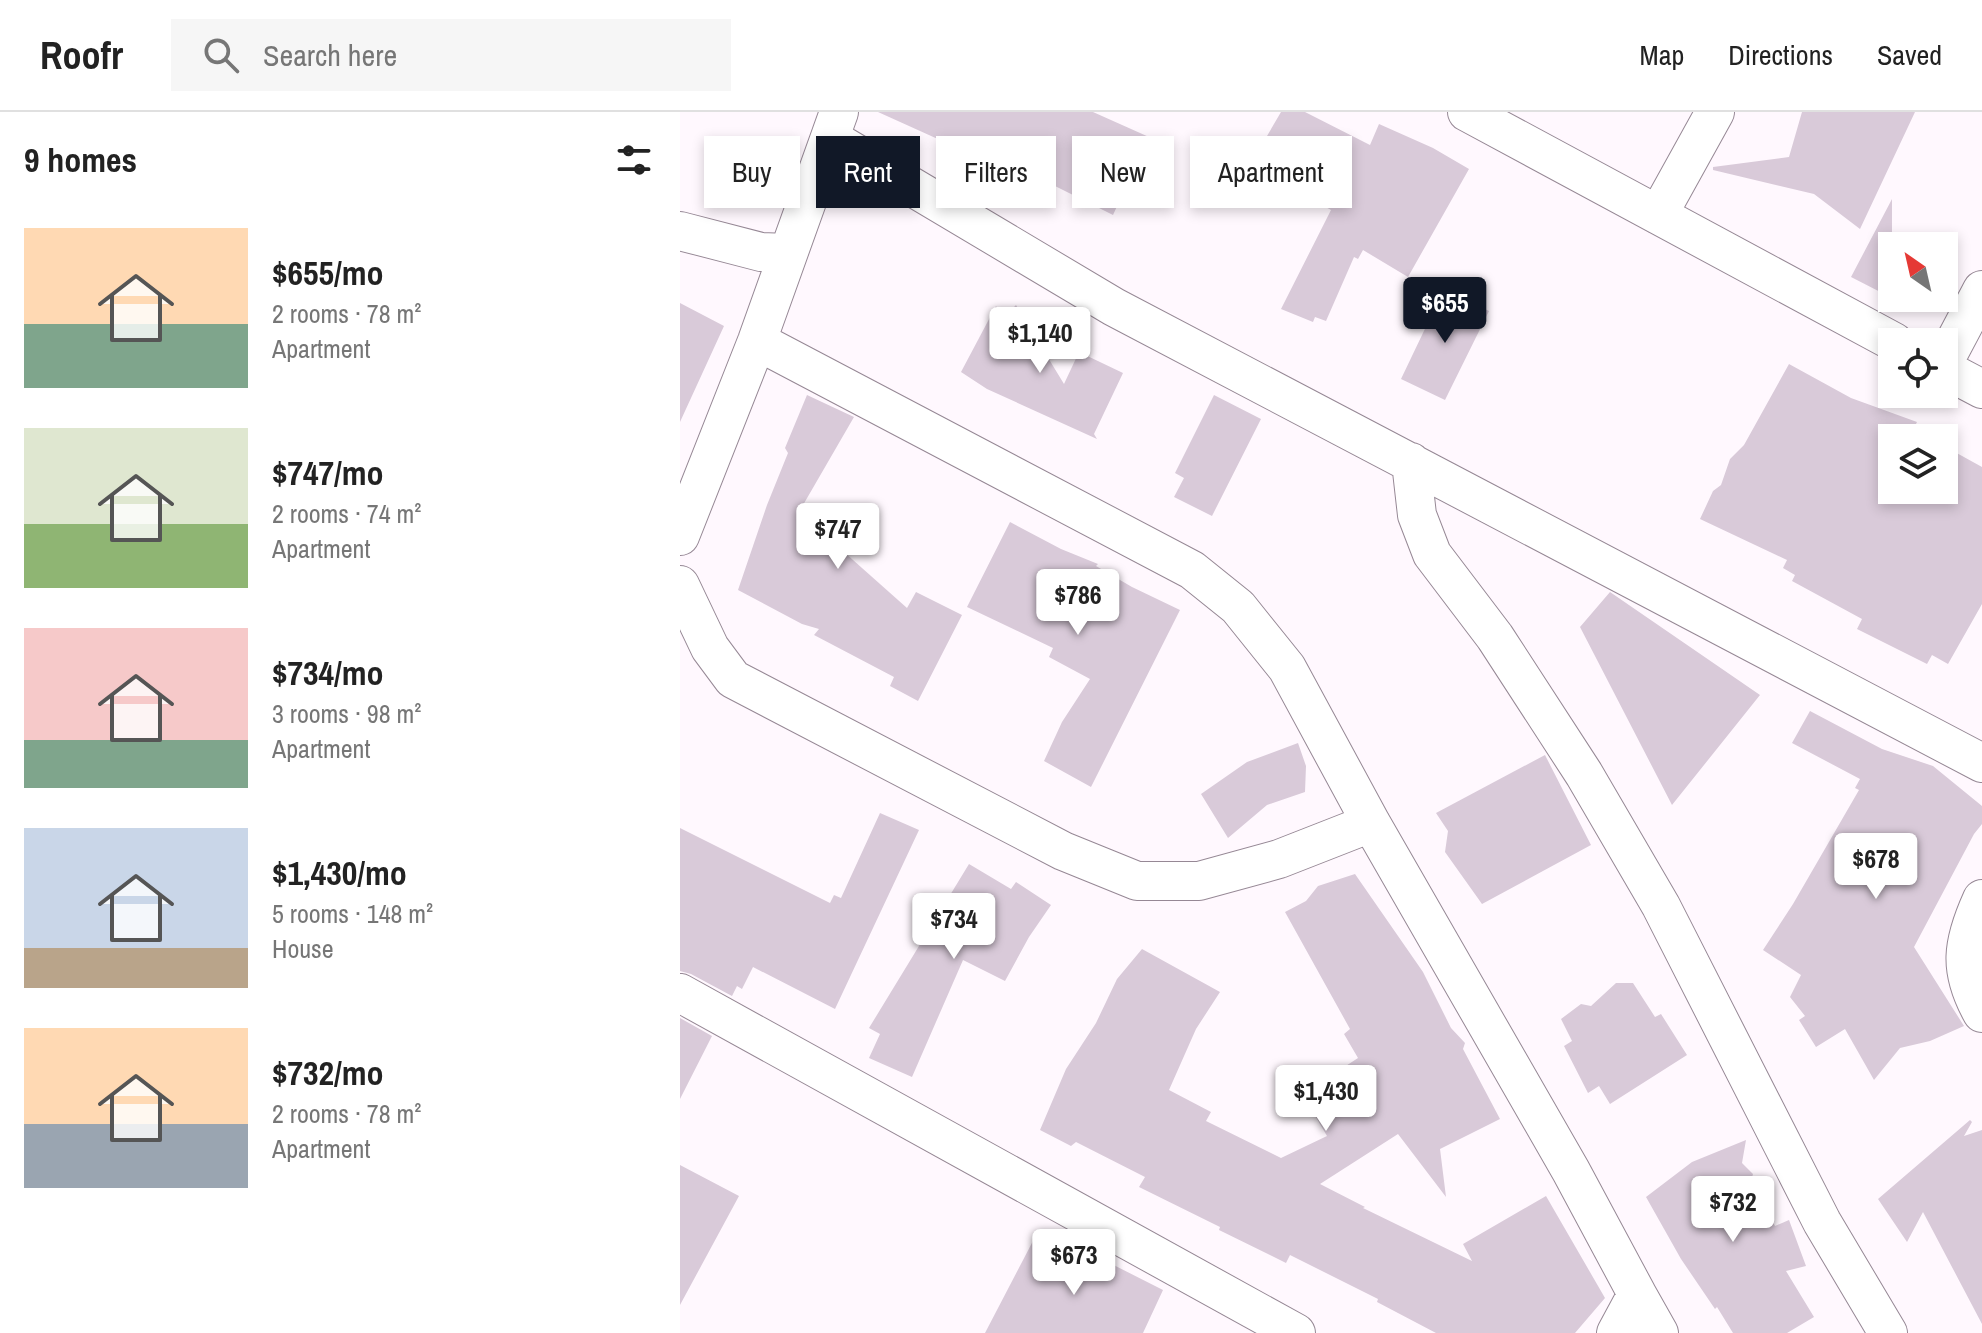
<!DOCTYPE html>
<html lang="en">
<head>
<meta charset="utf-8">
<style>
  body { margin:0; font-family:"Archivo Narrow",sans-serif; background:#f6f6f6; color:#222; height:100vh; display:flex; flex-direction:column; font-size:30px; white-space:nowrap }
  * { box-sizing:border-box; margin:0 }
  p { font-size:26px; color:#767676 }
  .icon { flex:none; width:44px; height:44px; fill:none; stroke:currentColor; stroke-width:2; stroke-linecap:round; stroke-linejoin:round }
  .map { position:relative; flex:1; overflow:hidden }
  .side { display:flex; flex-direction:column; background:#fff; width:680px }
  .side>* { flex:none }
  .guide { position:absolute; left:24px; top:24px; width:760px; height:72px; display:flex; gap:16px }
  .needle { width:52px; rotate:326deg }
  .buttons { position:absolute; left:1198px; top:120px; display:grid; gap:16px }
  .buttons a { display:grid; place-items:center; width:80px; height:80px; border-radius:0px; background:#fff; box-shadow:0 4px 12px #0003; font-size:40px }
  .price { position:absolute; translate:-50% -68px; padding:0 18px; border-radius:8px; background:#fff; color:#222; font-size:26px; line-height:52px; filter:drop-shadow(0 2px 4px #0008) }
  .price::after { content:''; position:absolute; left:50%; top:48px; width:24px; height:18px; margin-left:-12px; background:inherit; clip-path:polygon(0 0,100% 0,50% 100%) }
  .price.on { background:#111827; color:#fff }
  ul { padding:0; list-style:none }
  li { display:flex; align-items:center; gap:24px; height:200px; padding:0 24px }
  li span { display:grid; place-items:center; flex:none; width:224px; height:160px; border-radius:0px; color:#555 }
  li>.icon { margin-inline-start:auto }
  span .icon { width:96px; height:96px; fill:#fffc; stroke-width:1 }
  li b { font-size:34px }
  h2 { display:flex; justify-content:space-between; align-items:center; height:96px; padding:0 24px; font-size:34px }
  .pill { padding:0 28px; border-radius:0px; background:#fff; box-shadow:0 4px 12px #0003; font-size:28px; line-height:72px }
  .pill.on { background:#111827; color:#fff }
  header { display:flex; align-items:center; gap:48px; box-sizing:border-box; height:112px; padding:0 40px; background:#fff; border-bottom:2px solid #e0e0e0 }
  header strong { font-size:38px }
  nav { display:flex; gap:44px; margin-inline-start:auto; font-size:28px }
  .search { width:560px; height:72px; background:#f6f6f6; display:flex; align-items:center; gap:20px; box-sizing:border-box; padding:0 28px; border-radius:0px; color:#767676; font-size:30px }
  main { display:flex; flex:1; min-height:0 }
  .map>svg:first-child { display:block }
</style>
</head>
<body>
<header>
<strong>Roofr</strong>
<div class="search"><svg class="icon" aria-label="search" viewBox="0 0 24 24"><circle cx="10" cy="10" r="6"/><path d="M15 15l6 6"/></svg>Search here</div>
<nav><a>Map</a><a>Directions</a><a>Saved</a></nav>
</header>
<main>
<section class="side">
<h2>9 homes<svg class="icon" aria-label="filters" viewBox="0 0 24 24"><path d="M4 7h16M4 17h16"/><circle cx="9" cy="7" r="2"/><circle cx="15" cy="17" r="2"/></svg></h2>
<ul>
<li><span style="background:linear-gradient(#ffd9b3 60%,#7fa58c 0)"><svg class="icon" aria-label="home" viewBox="0 0 24 24"><path d="M3 11l9-7 9 7M6 9v11h12V9"/></svg></span><div><b>$655/mo</b><p>2 rooms · 78 m²</p><p>Apartment</p></div></li>
<li><span style="background:linear-gradient(#dfe7d0 60%,#8fb573 0)"><svg class="icon" aria-label="home" viewBox="0 0 24 24"><path d="M3 11l9-7 9 7M6 9v11h12V9"/></svg></span><div><b>$747/mo</b><p>2 rooms · 74 m²</p><p>Apartment</p></div></li>
<li><span style="background:linear-gradient(#f6c9c9 70%,#7fa58c 0)"><svg class="icon" aria-label="home" viewBox="0 0 24 24"><path d="M3 11l9-7 9 7M6 9v11h12V9"/></svg></span><div><b>$734/mo</b><p>3 rooms · 98 m²</p><p>Apartment</p></div></li>
<li><span style="background:linear-gradient(#c9d6e8 75%,#b9a48a 0)"><svg class="icon" aria-label="home" viewBox="0 0 24 24"><path d="M3 11l9-7 9 7M6 9v11h12V9"/></svg></span><div><b>$1,430/mo</b><p>5 rooms · 148 m²</p><p>House</p></div></li>
<li><span style="background:linear-gradient(#ffd9b3 60%,#9aa5b1 0)"><svg class="icon" aria-label="home" viewBox="0 0 24 24"><path d="M3 11l9-7 9 7M6 9v11h12V9"/></svg></span><div><b>$732/mo</b><p>2 rooms · 78 m²</p><p>Apartment</p></div></li>
</ul>
</section>
<div class="map">
<svg width="1302" height="1221" viewBox="0 0 1302 1221">
  <rect width="100%" height="100%" fill="#fff8fe"/>
  <path fill="#d9cad9" d="M198 0H413L469 25 433 103 347 60 344 66Z
    M601 0H625L690 33 699 12 753 36 789 57 728 165 683 138 678 147 674 145 646 209 635 205 633 210 601 197 651 98 570 53Z
    M1122 0H1235L1180 117 1134 82 1033 58V55L1109 45Z
    M1212 87V186L1171 165Z
    M764 177 809 199 765 288 721 267Z
    M0 191 44 214 0 310Z
    M336 193 384 272 399 240 443 261 414 322 417 327 307 277 281 260 316 194 324 205Z
    M1109 252 1171 286 1237 310 1233 318 1249 326H1212V378H1264V334L1302 355V492L1268 552 1252 543 1247 552 1177 517 1182 507 1112 469 1115 463 1103 456 1107 448 1020 407 1033 379 1041 373 1050 347 1064 333Z
    M127 283 174 305 119 400 227 496 236 480 282 503 238 589 210 574 214 565 134 523 139 517 122 512 58 478 87 393 108 341 105 336Z
    M534 283 581 307 532 404 494 385 504 366 495 361Z
    M330 410 381 437 418 452 416 454 452 475 500 498 411 675 364 649 382 610 410 567 369 545 373 536 287 495Z
    M930 480 1080 583 992 693 900 515Z
    M1130 599 1202 637 1253 654 1302 694V712L1294 722 1234 835 1284 914 1250 929 1220 936 1194 968 1165 917 1136 935 1119 908 1125 904 1110 885 1121 863 1083 838 1113 792 1179 678 1175 676 1180 667 1112 631Z
    M618 631 626 654 625 680 587 693 548 726 521 682 567 650Z
    M865 643 911 733 802 792 765 740 768 719 756 701Z
    M200 701 239 718 155 897 73 855 62 877 57 874 52 884 11 862 0 859V716L150 791 154 783 161 786Z
    M289 752 331 777 336 770 371 793 349 825 325 869 283 848 232 965 189 946 200 922 189 916Z
    M675 762 743 860 771 916 785 931 783 937 820 1007 760 1037 766 1085 718 1022 640 1072 685 1095 683 1096 792 1149 783 1132 866 1084 925 1186 895 1221H756L697 1190 698 1187 610 1143 606 1151 539 1118 540 1115 459 1075 465 1065 396 1030 391 1034 360 1018 386 957 416 911 437 867 462 837 540 880 516 917 489 978 531 1000 526 1009 601 1046 647 1024 627 990 654 973 649 965 678 946 664 922 670 917 605 800 626 789 638 774Z
    M936 871H953L975 905 981 902 1007 943 930 992 919 974 908 981 884 934 892 929 881 907 901 892 911 894Z
    M0 906 32 924 0 987Z
    M1290 1008 1292 1010 1284 1024 1302 1018V1212L1243 1100 1227 1130 1198 1087Z
    M1066 1028 1062 1051 1073 1062 1071 1069 1095 1114 1109 1108 1126 1154 1106 1159 1134 1205 1107 1221H1053L1037 1195 1035 1197 1001 1147 966 1085 1012 1050Z
    M0 1053 59 1084 0 1193Z
    M354 1127 398 1150 404 1138 483 1178 463 1221H305Z"/>
  <g fill="none" stroke-linecap="round" stroke-linejoin="round">
    <g stroke="#968895" stroke-width="40">
      <path id="street" d="M787 0 1214 230
        M150 26 434 195 1302 651
        M978 103 1035 0
        M0 119 81 140 108 141
        M77 229 512 458 558 495 607 556 691 711 891 1059 957 1182 936 1221
        M1264 250 1302 178
        M1264 257 1302 277
        M731 350 737 403 752 442 815 525 904 662 981 794 1142 1110 1208 1221
        M0 424 77 229 159 0
        M0 473 30 536 53 567 383 739 457 769H519L599 747 691 711
        M1302 787C1282 831 1278 858 1302 901
        M0 881 616 1221
        M957 1182 979 1221"/>
    </g>
    <use href="#street" stroke="#fff" stroke-width="38"/>
  </g>
</svg>
<div class="buttons">
<a><svg class="needle" viewBox="-14 -14 28 28"><path d="M0-13l5 13h-10z" fill="#e53935"/><path d="M0 13l5-13h-10z" fill="#767676"/></svg></a>
<a><svg class="icon" aria-label="locate" viewBox="0 0 24 24"><circle cx="12" cy="12" r="6"/><path d="M12 2v4M12 18v4M2 12h4M18 12h4"/></svg></a>
<a><svg class="icon" aria-label="layers" viewBox="0 0 24 24"><path d="M12 4l9 5-9 5-9-5zM3 14l9 5 9-5"/></svg></a>
</div>
<b class="price on" style="left:765px;top:233px">$655</b>
<b class="price" style="left:360px;top:263px">$1,140</b>
<b class="price" style="left:158px;top:459px">$747</b>
<b class="price" style="left:398px;top:525px">$786</b>
<b class="price" style="left:1196px;top:789px">$678</b>
<b class="price" style="left:274px;top:849px">$734</b>
<b class="price" style="left:646px;top:1021px">$1,430</b>
<b class="price" style="left:1053px;top:1132px">$732</b>
<b class="price" style="left:394px;top:1185px">$673</b>
<div class="guide">
<a class="pill">Buy</a>
<a class="pill on">Rent</a>
<a class="pill">Filters</a>
<a class="pill">New</a>
<a class="pill">Apartment</a>
</div>
</div>
</main>
</body>
</html>
